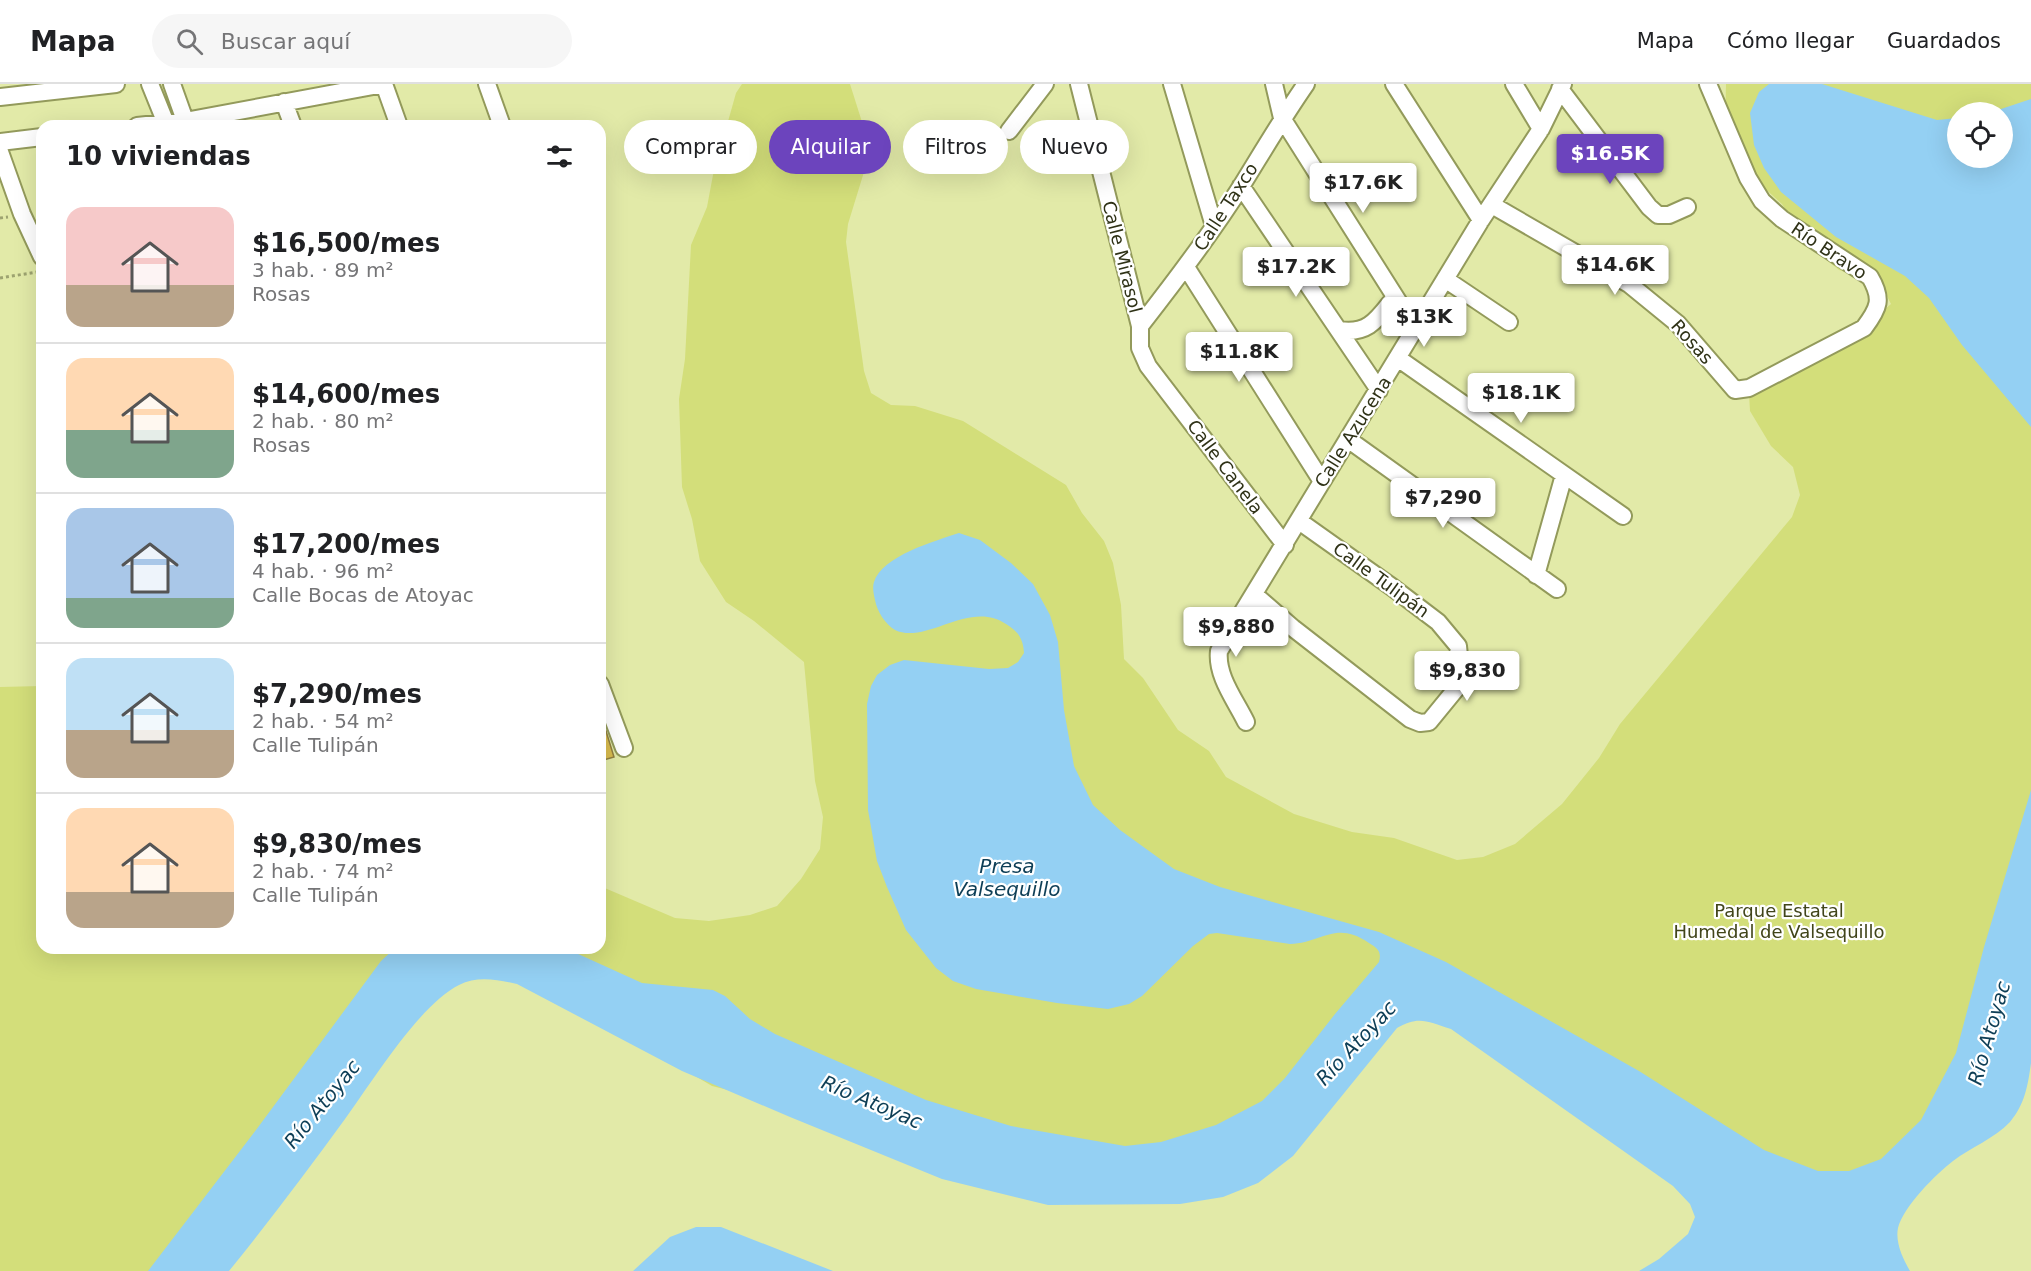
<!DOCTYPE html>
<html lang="es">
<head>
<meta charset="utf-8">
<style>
  body { margin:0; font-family:"DejaVu Sans",sans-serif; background:#f6f6f6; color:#202124; height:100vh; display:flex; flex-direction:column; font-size:22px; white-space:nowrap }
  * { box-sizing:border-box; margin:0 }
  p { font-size:20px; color:#757577 }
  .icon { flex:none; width:33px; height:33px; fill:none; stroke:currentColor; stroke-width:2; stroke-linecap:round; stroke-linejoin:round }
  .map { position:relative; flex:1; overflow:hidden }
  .side { position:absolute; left:36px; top:36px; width:570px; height:834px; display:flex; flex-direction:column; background:#fff; border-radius:18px; box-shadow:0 6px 24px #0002 }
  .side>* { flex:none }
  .banner { position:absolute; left:624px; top:36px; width:570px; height:54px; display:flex; gap:12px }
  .fabs { position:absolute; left:1947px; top:18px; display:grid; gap:12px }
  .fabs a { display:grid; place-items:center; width:66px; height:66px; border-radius:50%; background:#fff; box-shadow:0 6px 24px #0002; font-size:30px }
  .price { position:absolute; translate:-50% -51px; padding:0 14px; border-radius:6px; background:#fff; color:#222; font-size:20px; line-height:39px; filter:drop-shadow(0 2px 3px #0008) }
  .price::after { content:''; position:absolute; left:50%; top:36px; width:18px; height:14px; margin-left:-9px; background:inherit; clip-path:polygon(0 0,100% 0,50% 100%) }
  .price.on { background:#6c44bd; color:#fff }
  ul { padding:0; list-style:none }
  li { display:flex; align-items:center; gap:18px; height:150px; padding:0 30px }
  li+li { border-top:2px solid #e0e0e0 }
  li span { display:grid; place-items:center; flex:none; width:168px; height:120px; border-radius:18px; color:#555 }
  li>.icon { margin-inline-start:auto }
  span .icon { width:72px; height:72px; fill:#fffc; stroke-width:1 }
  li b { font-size:26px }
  h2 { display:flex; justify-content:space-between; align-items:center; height:72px; padding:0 30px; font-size:26px }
  .chip { padding:0 21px; border-radius:27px; background:#fff; box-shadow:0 6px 24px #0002; font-size:21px; line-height:54px }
  .chip.on { background:#6c44bd; color:#fff }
  header { display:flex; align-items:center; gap:36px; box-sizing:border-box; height:84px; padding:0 30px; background:#fff; border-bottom:2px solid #e0e0e0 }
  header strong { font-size:28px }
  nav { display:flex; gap:33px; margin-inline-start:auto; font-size:21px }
  .search { width:420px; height:54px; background:#f6f6f6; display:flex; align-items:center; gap:15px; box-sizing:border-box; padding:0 21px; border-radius:33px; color:#757577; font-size:22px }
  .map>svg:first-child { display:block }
</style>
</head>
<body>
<header>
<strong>Mapa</strong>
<div class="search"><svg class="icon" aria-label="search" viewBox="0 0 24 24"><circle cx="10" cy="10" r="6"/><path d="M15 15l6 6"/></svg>Buscar aquí</div>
<nav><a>Mapa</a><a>Cómo llegar</a><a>Guardados</a></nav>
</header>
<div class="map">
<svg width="2031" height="1187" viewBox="0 0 2031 1187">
  <rect width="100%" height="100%" fill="#e2eaa8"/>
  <path fill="#d3de7a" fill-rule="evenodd" d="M742 0H850L862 38 864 88 848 140 846 158 864 287 871 309 891 321 915 322 963 337 1066 401 1082 429 1104 457 1113 479 1121 521 1124 575 1143 594 1178 646 1209 667 1226 693 1294 730 1352 748 1394 754 1457 776 1483 773 1515 760 1562 720 1599 674 1620 640 1792 433 1800 411 1793 383 1771 362 1750 327 1749 309 1850 254 1891 220 1885 208 1868 196 1839 186 1809 162 1782 120 1750 91 1725 48 1726 0H2031V826L2003 969 1834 1130 1402 917 1214 1105 919 1054 712 1002 493 872 454 885 227 1187H0V603L42 602V864H600V802L675 834 709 837 750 831 777 822 801 795 820 765 823 733 815 697 804 578 754 537 726 518 700 477 692 435 682 403 679 315 685 275 691 161 707 123 713 91 736 9ZM1958 28H2002V74H1958Z"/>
  <path fill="#94d0f3" d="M1769 0H1822L1937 36 1957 34 1958 74H2002V28H1992L2031 15V343L1962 261 1929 214 1905 192 1836 153 1781 108 1764 84 1754 61 1750 29 1759 8Z
    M959 449 980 456 1011 479 1033 500 1050 531 1058 558 1064 626 1074 682 1093 721 1120 746 1174 785 1220 803 1379 848 1446 878 1639 987 1764 1066 1818 1087H1849L1881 1075 1921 1036 1956 969 1984 863 2031 706V979C2028 1001 2025 1020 2010 1038 1994 1055 1971 1063 1953 1077 1936 1090 1903 1123 1898 1144 1895 1158 1903 1175 1910 1187H1639L1659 1175 1688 1150 1695 1133 1690 1120 1673 1102 1451 945C1428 938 1419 931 1397 944L1293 1072 1258 1099 1223 1113 1180 1120 1048 1121 942 1095 790 1033 682 987 517 900C498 896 478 891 459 901 420 920 372 998 345 1035 307 1087 269 1138 229 1187H148L256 1046 381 877 395 864H565L642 899 713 906 725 912 750 935 775 950 926 1016 1011 1042 1125 1062 1161 1058 1216 1041 1262 1017 1285 994 1335 930 1379 878C1382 867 1377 864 1369 859 1335 836 1323 859 1290 860L1217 849 1209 850 1193 862 1142 912 1129 920 1108 925 1057 919 976 905 953 897 936 884 906 846 887 803 877 777 868 726 867 620 871 602 877 591 890 581 904 576 989 585 1008 584 1018 578 1024 569C1023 555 1019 548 1006 540 970 515 926 561 895 546 885 540 877 527 875 516 874 511 872 504 874 498 882 472 935 457 959 449Z
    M696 1143H721L833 1187H633L670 1153Z"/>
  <path fill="#d9bc4f" stroke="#928040" stroke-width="1.5" d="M602 634 614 673 600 677V635Z"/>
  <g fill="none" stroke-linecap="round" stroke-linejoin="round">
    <g stroke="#939a5b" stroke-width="20">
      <path id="minor" d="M150 0 167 42
        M172 0 187 42
        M384 0 399 42
        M487 0 502 42
        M1079 0 1140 242V264L1148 282 1285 461
        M1172 0 1214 142
        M1274 0 1282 34 1415 244
        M1394 0 1481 136
        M1514 0 1541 45
        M1560 5 1649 123 1658 131H1669L1687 123
        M0 13 116 0
        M284 18 293 42
        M137 42 185 37 384 0
        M1009 47 1045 0
        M0 58 42 53
        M0 68 22 130 42 173
        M1241 102 1379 306
        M1492 121 1629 200 1678 240 1735 306 1749 304 1864 244C1879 224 1883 215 1870 193L1782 135 1762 117 1748 94 1708 0
        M1186 183 1321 396
        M1445 195 1509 238
        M1140 242C1176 196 1211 150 1242 101 1263 67 1283 33 1306 0
        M1339 246C1369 251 1378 234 1395 213
        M1399 275 1623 432
        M1349 356 1557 505
        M1536 491 1564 391
        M1255 511 1293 544 1410 635 1420 639 1429 638 1456 605 1461 592 1458 562 1438 538 1392 503 1299 437
        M600 600 624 664
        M1246 638C1236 617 1216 592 1219 567L1481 136 1541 45 1563 0"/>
    </g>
    <path stroke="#9da370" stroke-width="3" stroke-dasharray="3 3" stroke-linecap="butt" d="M0 134 8 133
      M0 194 37 188"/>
    <use href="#minor" stroke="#fff" stroke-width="16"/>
  </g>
  <g text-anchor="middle" stroke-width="4.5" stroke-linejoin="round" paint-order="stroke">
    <g font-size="18" fill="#2f3217" stroke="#fff">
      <text transform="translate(1226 123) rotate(-57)" y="6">Calle Taxco</text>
      <text transform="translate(1829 167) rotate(34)" y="6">Río Bravo</text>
      <text transform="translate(1122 173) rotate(76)" y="6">Calle Mirasol</text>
      <text transform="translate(1692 258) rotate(48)" y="6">Rosas</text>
      <text transform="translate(1353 348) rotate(-58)" y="6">Calle Azucena</text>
      <text transform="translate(1225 383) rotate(53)" y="6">Calle Canela</text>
      <text transform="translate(1381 496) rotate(36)" y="6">Calle Tulipán</text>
    </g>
    <g font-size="18" fill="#41451a" stroke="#fff">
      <text x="1779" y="833">Parque Estatal<tspan x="1779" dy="21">Humedal de Valsequillo</tspan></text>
    </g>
    <g font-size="20" font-style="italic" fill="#0d3e56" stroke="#fff">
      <text x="1007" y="789">Presa<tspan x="1007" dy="23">Valsequillo</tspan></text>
      <text transform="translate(1989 949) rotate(-74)" y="7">Río Atoyac</text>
      <text transform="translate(1356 959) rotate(-47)" y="7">Río Atoyac</text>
      <text transform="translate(872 1018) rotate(23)" y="7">Río Atoyac</text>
      <text transform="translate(322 1020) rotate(-51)" y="7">Río Atoyac</text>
    </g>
  </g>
</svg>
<div class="fabs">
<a><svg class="icon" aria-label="locate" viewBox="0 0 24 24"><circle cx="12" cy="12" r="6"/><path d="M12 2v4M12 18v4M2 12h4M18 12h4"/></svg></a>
</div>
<b class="price on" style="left:1610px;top:101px">$16.5K</b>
<b class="price" style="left:1363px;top:130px">$17.6K</b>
<b class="price" style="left:1615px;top:212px">$14.6K</b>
<b class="price" style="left:1296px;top:214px">$17.2K</b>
<b class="price" style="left:1424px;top:264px">$13K</b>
<b class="price" style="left:1239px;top:299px">$11.8K</b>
<b class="price" style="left:1521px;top:340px">$18.1K</b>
<b class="price" style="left:1443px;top:445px">$7,290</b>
<b class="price" style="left:1236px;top:574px">$9,880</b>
<b class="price" style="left:1467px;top:618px">$9,830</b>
<div class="banner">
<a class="chip">Comprar</a>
<a class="chip on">Alquilar</a>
<a class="chip">Filtros</a>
<a class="chip">Nuevo</a>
</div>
<section class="side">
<h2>10 viviendas<svg class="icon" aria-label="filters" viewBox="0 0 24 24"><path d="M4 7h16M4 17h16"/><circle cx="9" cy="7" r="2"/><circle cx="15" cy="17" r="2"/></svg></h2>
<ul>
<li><span style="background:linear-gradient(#f6c9c9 65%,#b9a48a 0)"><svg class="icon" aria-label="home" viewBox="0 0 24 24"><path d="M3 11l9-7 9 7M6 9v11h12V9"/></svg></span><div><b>$16,500/mes</b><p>3 hab. · 89 m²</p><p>Rosas</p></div></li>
<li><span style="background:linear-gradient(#ffd9b3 60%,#7fa58c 0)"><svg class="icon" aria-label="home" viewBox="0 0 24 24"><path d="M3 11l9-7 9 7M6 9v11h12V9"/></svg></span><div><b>$14,600/mes</b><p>2 hab. · 80 m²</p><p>Rosas</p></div></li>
<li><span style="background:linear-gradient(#a9c7e8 75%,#7fa58c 0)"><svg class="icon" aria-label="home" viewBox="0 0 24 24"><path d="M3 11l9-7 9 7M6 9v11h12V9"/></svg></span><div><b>$17,200/mes</b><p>4 hab. · 96 m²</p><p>Calle Bocas de Atoyac</p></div></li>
<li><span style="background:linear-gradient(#bfe0f5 60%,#b9a48a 0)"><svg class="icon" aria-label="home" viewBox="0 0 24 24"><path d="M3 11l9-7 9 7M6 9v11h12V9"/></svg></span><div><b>$7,290/mes</b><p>2 hab. · 54 m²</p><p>Calle Tulipán</p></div></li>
<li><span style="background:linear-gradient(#ffd9b3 70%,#b9a48a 0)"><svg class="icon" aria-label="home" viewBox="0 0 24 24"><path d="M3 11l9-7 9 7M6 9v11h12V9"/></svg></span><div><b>$9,830/mes</b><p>2 hab. · 74 m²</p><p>Calle Tulipán</p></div></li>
</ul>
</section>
</div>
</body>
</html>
